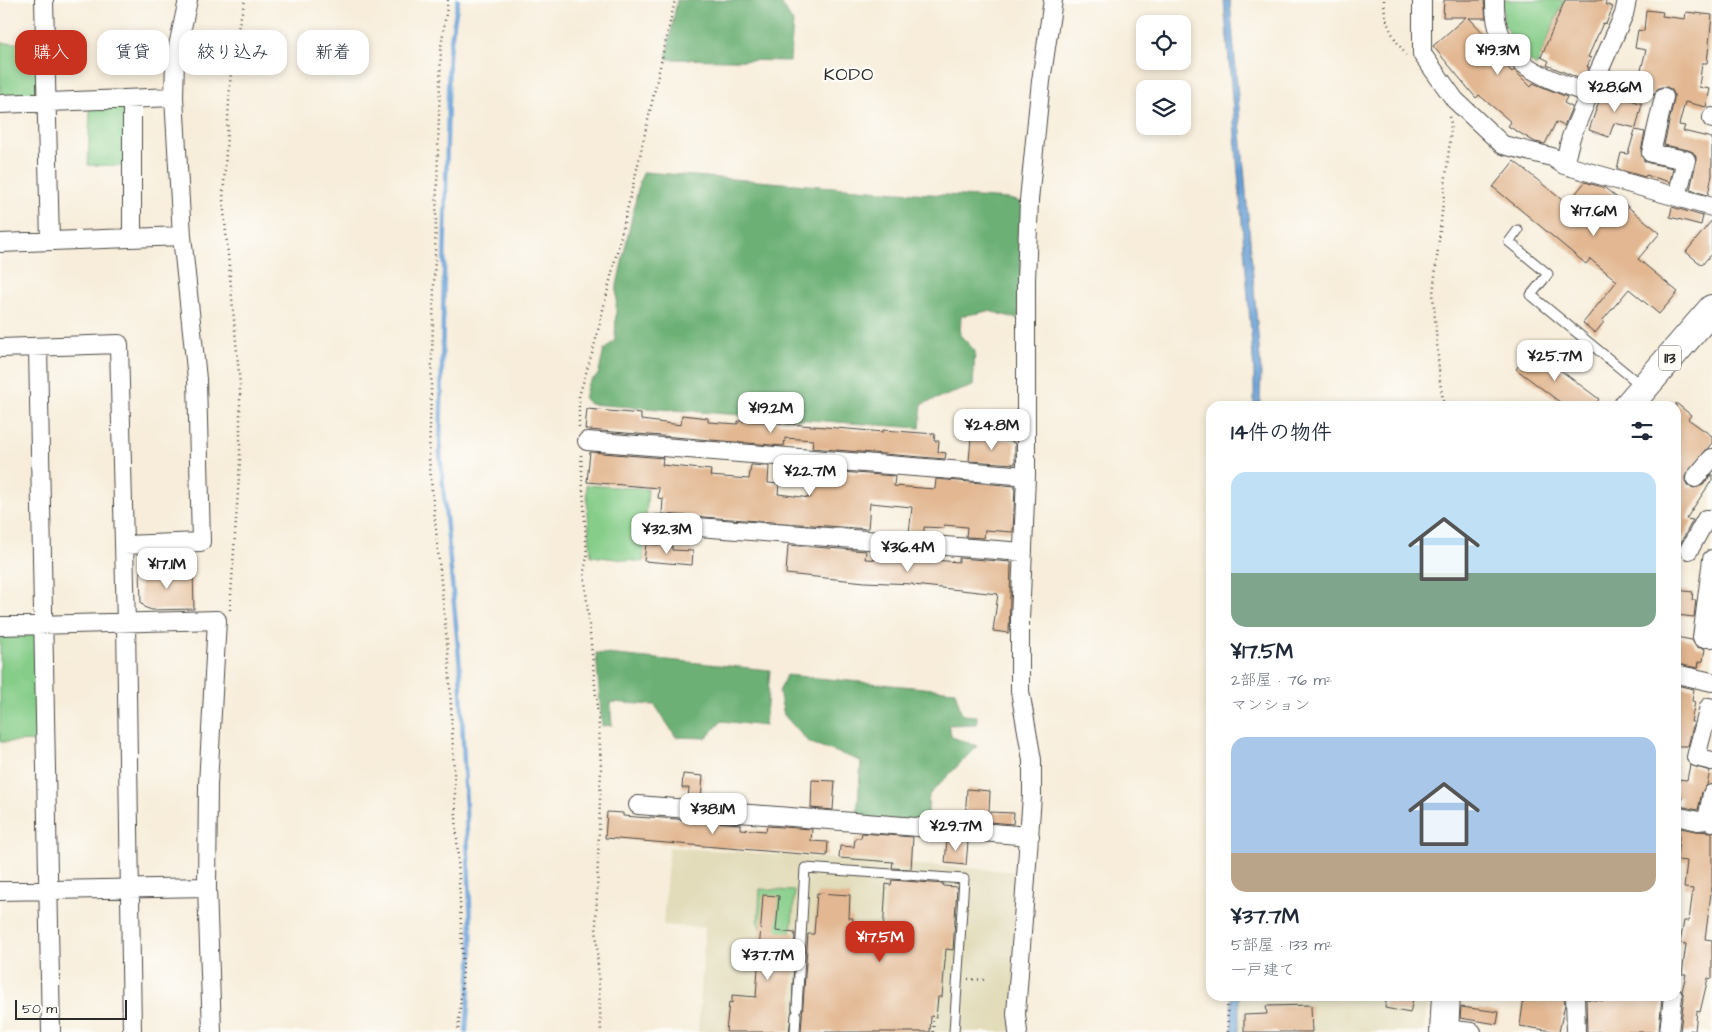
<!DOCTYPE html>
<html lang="ja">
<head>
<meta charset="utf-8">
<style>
  body { margin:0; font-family:"Architects Daughter","Klee One",sans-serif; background:#f2f2f3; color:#1f2937; height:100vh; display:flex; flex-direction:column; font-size:19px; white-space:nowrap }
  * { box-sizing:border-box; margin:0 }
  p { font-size:16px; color:#747a83 }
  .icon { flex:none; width:28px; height:28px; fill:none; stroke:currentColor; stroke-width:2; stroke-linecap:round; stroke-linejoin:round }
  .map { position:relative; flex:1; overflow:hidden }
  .side { position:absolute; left:1206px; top:401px; width:475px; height:600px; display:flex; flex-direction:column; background:#fff; border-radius:15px; box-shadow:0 2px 8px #0003 }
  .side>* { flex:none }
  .top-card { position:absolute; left:15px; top:30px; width:475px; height:45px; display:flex; gap:10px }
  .tools { position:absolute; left:1136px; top:15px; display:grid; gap:10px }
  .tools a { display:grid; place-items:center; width:55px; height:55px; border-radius:10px; background:#fff; box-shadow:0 2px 8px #0003; font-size:25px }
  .scale { position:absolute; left:15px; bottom:12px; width:112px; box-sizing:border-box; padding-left:5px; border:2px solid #2b2b2b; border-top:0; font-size:14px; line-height:18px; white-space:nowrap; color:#2b2b2b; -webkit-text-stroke:4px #fdfcf7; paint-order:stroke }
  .price { position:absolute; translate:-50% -42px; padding:0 11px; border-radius:10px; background:#fff; color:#222; font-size:16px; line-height:32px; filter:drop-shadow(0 1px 2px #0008) }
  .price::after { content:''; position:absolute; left:50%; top:30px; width:15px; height:11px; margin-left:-8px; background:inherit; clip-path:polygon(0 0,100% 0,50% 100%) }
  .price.current { background:#c8321e; color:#fff }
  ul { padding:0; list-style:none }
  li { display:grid; align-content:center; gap:10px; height:265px; padding:0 25px }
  li span { display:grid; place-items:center; height:155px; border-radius:15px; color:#555 }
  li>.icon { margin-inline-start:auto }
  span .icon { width:90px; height:90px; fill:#fffc; stroke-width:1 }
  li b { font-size:21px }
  h2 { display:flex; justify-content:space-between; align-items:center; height:60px; padding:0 25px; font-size:21px }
  .tag { padding:0 18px; border-radius:15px; background:#fff; box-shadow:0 2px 8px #0003; font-size:18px; line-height:45px }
  .tag.current { background:#c8321e; color:#fff }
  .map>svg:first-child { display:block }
</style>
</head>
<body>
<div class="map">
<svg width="1712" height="1032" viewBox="0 0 1712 1032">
  <rect width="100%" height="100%" fill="#fdfcf7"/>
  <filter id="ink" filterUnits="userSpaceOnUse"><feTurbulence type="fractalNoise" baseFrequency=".02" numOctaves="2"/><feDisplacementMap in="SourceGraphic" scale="10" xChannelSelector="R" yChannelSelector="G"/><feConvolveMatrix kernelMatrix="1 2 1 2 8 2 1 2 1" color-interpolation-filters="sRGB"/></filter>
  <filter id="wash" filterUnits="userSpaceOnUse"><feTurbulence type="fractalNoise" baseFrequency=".0096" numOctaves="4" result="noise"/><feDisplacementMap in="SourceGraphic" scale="20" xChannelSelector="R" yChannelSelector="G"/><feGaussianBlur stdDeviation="1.12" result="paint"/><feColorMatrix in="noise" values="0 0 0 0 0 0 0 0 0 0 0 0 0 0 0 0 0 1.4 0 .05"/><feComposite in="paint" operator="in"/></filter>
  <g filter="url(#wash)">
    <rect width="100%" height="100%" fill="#f7edda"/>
    <path fill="#e2dcba" d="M669 847 1022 872 1014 1032H698L705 928 663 925Z
      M1238 996H1431V998L1428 999 1423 1032H1238Z"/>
    <path fill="#86cd89" stroke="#587c5a" d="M1502 0H1564L1536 66 1519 52 1504 25Z
      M1 43H38L40 94 0 98Z
      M90 106H126L127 166 88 165Z
      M586 485 648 489 643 562 591 556Z
      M0 631H33L39 635 40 741 0 742Z
      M760 889 795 891 791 933 761 930 758 923Z"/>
    <path fill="#6cb075" stroke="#4c6e50" d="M677 0 780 1 793 22 790 61 666 59Z
      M644 172 883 191 1009 199 1024 203 1019 319 989 311 961 316 960 335 975 351 973 386 922 404 920 428 590 404 584 399 588 383 598 375 604 350 615 340 617 285 640 180Z
      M596 653 770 670 765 726 722 721 706 738 676 737 655 705 610 702 612 725 602 726Z
      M786 675 955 691 962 715 977 716V724L948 725 952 737 977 746 929 795 927 822 857 818 861 761 808 742 784 715 779 692Z"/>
    <path fill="#669fd5" stroke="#486580" d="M1224 0H1230L1261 371 1260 406H1254V371Z
      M1231 996H1239V1032H1232Z"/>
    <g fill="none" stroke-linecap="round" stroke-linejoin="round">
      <path stroke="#669fd5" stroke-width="4.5" d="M458 0 449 52 440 452 460 668 472 951 466 1032"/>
    </g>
    <g id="blocks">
      <path fill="#e2b791" d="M1444 0H1484L1486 18H1469L1492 42 1488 46 1512 72 1514 70 1531 87 1533 83 1567 97 1564 103 1572 107 1564 126 1556 122 1545 144 1535 142 1508 126 1511 122 1479 95 1476 98 1433 46 1466 17H1443Z
        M1565 0H1607L1605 4 1613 7 1606 24 1603 23 1588 57 1591 58 1587 67H1589L1583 80 1547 65 1549 61 1541 57Z
        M1646 10 1663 12 1662 16 1685 19 1686 12 1712 15 1707 63H1702L1699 87 1710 89 1706 107 1685 102 1679 125 1685 126 1683 131 1712 138V175L1708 195 1690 190 1696 163V157L1693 152 1688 150 1664 145 1674 99V94L1672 90 1667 87H1661L1657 89 1654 95 1636 90 1646 50 1635 48 1638 30 1644 31Z
        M1603 90 1642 104 1636 128 1614 123 1609 137 1589 130Z
        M1635 130 1645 132 1641 151 1644 161 1649 163 1673 168 1670 182 1646 175 1645 177 1617 169 1621 153 1628 154Z
        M1514 161 1567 204 1585 182 1605 188 1660 233 1638 259 1678 292 1659 314 1629 289 1602 321 1604 322 1595 333 1583 323 1617 281 1590 259 1586 264 1493 187Z
        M1672 207 1703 216 1701 225 1670 217Z
        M1712 220V253L1702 265 1686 252Z
        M1532 349 1599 399 1594 406H1565L1516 369Z
        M1676 403 1691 415 1688 419 1712 436V443L1685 476V481L1688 486 1694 488 1703 485 1712 474V480L1686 519 1693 520 1680 544 1676 543Z
        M587 409 641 414V420L681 425 682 415 708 418V422L738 424V421L767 422 883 432V430L935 434 934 441H939L938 452 946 453 945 459 812 448 813 440 785 438 784 446 589 430 585 429Z
        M971 437 1012 441V442L1015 443V464L969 461Z
        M590 452 663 458 662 465 711 470 710 476 749 479 751 465 769 466 768 483 779 484 778 494 810 498 813 470 895 476 894 486 935 489 936 479 1015 486 1013 532 985 530 984 538 966 537 967 527 944 525V528L924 527V534L909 533 912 507 870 503 868 529 662 514 663 499 658 498 659 488 587 482Z
        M646 544 672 546V550L693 551 692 565 644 561Z
        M788 545 866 551 865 559 890 560V552L909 554V558L933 560 959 562V558L1011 562 1009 633 993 631 998 594 913 585V584L865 582 786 574Z
        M193 570 194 609 152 610 146 608 141 603 140 571Z
        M1676 590 1693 592 1692 600H1696L1694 617 1676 615Z
        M1676 637 1692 640 1696 647 1705 649 1703 661 1699 662 1698 668 1676 664Z
        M1676 685 1694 689 1692 701 1695 702 1691 722H1694L1688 746H1676Z
        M1690 765 1710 771 1707 785 1702 792 1698 810 1680 806 1682 797H1676V779L1687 780Z
        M683 774 703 776 701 799 688 798 689 788H682Z
        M812 780 835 781 833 810 811 808Z
        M967 789 990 791 989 812 1014 813 1013 824 965 820Z
        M607 812 623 813V816L650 818V817L740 824V829L766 831 767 826 812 829 811 841 828 842 827 856 605 838Z
        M1680 828 1696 831 1712 832V886L1705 939 1712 940V979L1708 978 1700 1012 1697 1011 1695 1031 1690 1030V1032H1680L1684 997 1682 991 1686 974H1682L1686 944 1680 943 1684 921H1689L1693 889 1684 888 1687 861 1677 860Z
        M862 833 913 837 911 869 892 868 893 862 839 858 840 846 854 847 855 838H861Z
        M947 840 968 842 966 865 945 863Z
        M892 880 944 884 943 886 957 887 953 950 946 949 942 997H938L936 1017 931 1016 930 1032H801L808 934H814L817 893 850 895 849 918H853L852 925 857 926 855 949 882 950 886 884 891 885Z
        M763 895 779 896 776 931 795 933 792 1011 789 1032H726L729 1002 732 1003V995L756 997Z
        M1387 996 1413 999 1410 1013 1385 1008Z
        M1524 996H1563L1565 1004 1559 1032 1520 1026Z
        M1605 996H1662L1659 1032H1587L1586 999 1604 1001Z
        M1311 1005 1312 1032H1244V1015L1267 1014 1266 1006Z
        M1461 1007 1499 1012 1497 1024 1460 1018Z"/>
    </g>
  </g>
  <g filter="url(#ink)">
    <use href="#blocks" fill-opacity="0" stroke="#4a4845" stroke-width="1"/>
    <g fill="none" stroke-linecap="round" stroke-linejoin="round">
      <g stroke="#4a4845" stroke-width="11">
        <path id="service" d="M1518 230 1509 242 1548 274 1531 295 1643 387
          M797 1008 805 868 964 879 954 1032
          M795 1032 796 1015"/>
      </g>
      <g stroke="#4a4845" stroke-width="20">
        <path id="minor" d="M44 0 50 241
          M1422 0V54L1455 100 1503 145 1552 157 1564 165 1571 137 1589 94
          M1495 0C1493 63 1540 75 1589 94L1624 14 1627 0
          M1664 97 1651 153 1686 160 1677 197
          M132 99V238
          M0 104 174 97
          M1712 119V117
          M1564 165 1712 207
          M0 243 182 236
          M38 347 51 1032
          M0 348 119 344 126 624 132 1032
          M587 441 1026 476
          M1695 478 1712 458
          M658 524 1023 552
          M124 545 201 542 197 379 182 236 174 97 175 60 188 0
          M1689 550 1706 519H1712
          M1712 559 1702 638H1712
          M0 626 217 620 208 785 207 887 212 1032
          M1676 674 1712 682
          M1712 708 1709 707 1696 757 1712 761
          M638 805 1030 836
          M1676 816 1698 821 1707 820 1712 822
          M1707 820 1712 794
          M0 891 207 887
          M1575 996 1576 1032
          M1445 1029 1472 1032
          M1018 1032 1016 1014 1032 796V760L1020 691V620L1026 476V280L1029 200 1041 81 1053 0
          M1669 1032 1673 996"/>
      </g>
      <g stroke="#4a4845" stroke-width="30">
        <path id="trunk" d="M1628 406 1712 309
          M1444 1032 1446 996"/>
      </g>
      <path stroke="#4a4845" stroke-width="2.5" stroke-dasharray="1 4" stroke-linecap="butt" d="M448 0 441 47 429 459 449 663 463 969 458 1032
        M1384 0C1384 23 1393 37 1406 55
        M1444 406 1440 382 1433 294 1450 140 1451 123 1449 117
        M579 427V396L594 347 637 169 675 0
        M581 455 587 557 584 571 599 727 601 768 596 923 601 1032
        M230 610 240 461V385L223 200 232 53 245 0
        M968 979 988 980
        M1227 996 1228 1032
        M933 1032 934 1018"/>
      <use href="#service" stroke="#fff" stroke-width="9"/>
      <use href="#minor" stroke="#fff" stroke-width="18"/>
      <use href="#trunk" stroke="#fff" stroke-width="28"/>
    </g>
  </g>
  <g text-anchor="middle" stroke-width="4.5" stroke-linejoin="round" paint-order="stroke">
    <rect fill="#fdfcf7" stroke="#6a6a68" stroke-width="1" x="1659" y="345.5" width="22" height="25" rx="4"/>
    <g font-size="15" font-weight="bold" fill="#2b2b2b">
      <text x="1670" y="363">113</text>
    </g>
    <g font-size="18" letter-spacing="1" fill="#2b2b2b" stroke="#fdfcf7">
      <text x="849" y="80">KODO</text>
    </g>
  </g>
</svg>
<div class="tools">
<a><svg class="icon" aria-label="locate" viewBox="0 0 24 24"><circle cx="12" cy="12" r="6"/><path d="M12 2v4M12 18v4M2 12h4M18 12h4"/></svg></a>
<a><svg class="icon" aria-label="layers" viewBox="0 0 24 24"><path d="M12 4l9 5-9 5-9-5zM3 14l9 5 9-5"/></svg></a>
</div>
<div class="scale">50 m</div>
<b class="price" style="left:1498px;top:76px">¥19.3M</b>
<b class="price" style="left:1615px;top:113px">¥28.6M</b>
<b class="price" style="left:1594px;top:237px">¥17.6M</b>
<b class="price" style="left:1555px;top:382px">¥25.7M</b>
<b class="price" style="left:771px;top:434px">¥19.2M</b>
<b class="price" style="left:992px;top:451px">¥24.8M</b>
<b class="price" style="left:810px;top:497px">¥22.7M</b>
<b class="price" style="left:667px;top:555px">¥32.3M</b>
<b class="price" style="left:908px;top:573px">¥36.4M</b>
<b class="price" style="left:167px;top:590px">¥17.1M</b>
<b class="price" style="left:713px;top:835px">¥38.1M</b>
<b class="price" style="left:956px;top:852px">¥29.7M</b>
<b class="price current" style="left:880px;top:963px">¥17.5M</b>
<b class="price" style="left:768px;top:981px">¥37.7M</b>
<div class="top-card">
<a class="tag current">購入</a>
<a class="tag">賃貸</a>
<a class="tag">絞り込み</a>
<a class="tag">新着</a>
</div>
<section class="side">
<h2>14件の物件<svg class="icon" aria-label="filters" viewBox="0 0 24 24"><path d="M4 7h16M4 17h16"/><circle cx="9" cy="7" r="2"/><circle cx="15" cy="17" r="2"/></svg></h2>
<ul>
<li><span style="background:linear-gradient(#bfe0f5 65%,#7fa58c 0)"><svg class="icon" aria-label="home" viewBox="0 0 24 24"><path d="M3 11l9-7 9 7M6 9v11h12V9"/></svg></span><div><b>¥17.5M</b><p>2部屋 · 76 m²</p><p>マンション</p></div></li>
<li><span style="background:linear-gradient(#a9c7e8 75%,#b9a48a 0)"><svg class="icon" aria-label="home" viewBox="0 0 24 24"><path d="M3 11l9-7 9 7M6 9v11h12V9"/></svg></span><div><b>¥37.7M</b><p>5部屋 · 133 m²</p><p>一戸建て</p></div></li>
</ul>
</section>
</div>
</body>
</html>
